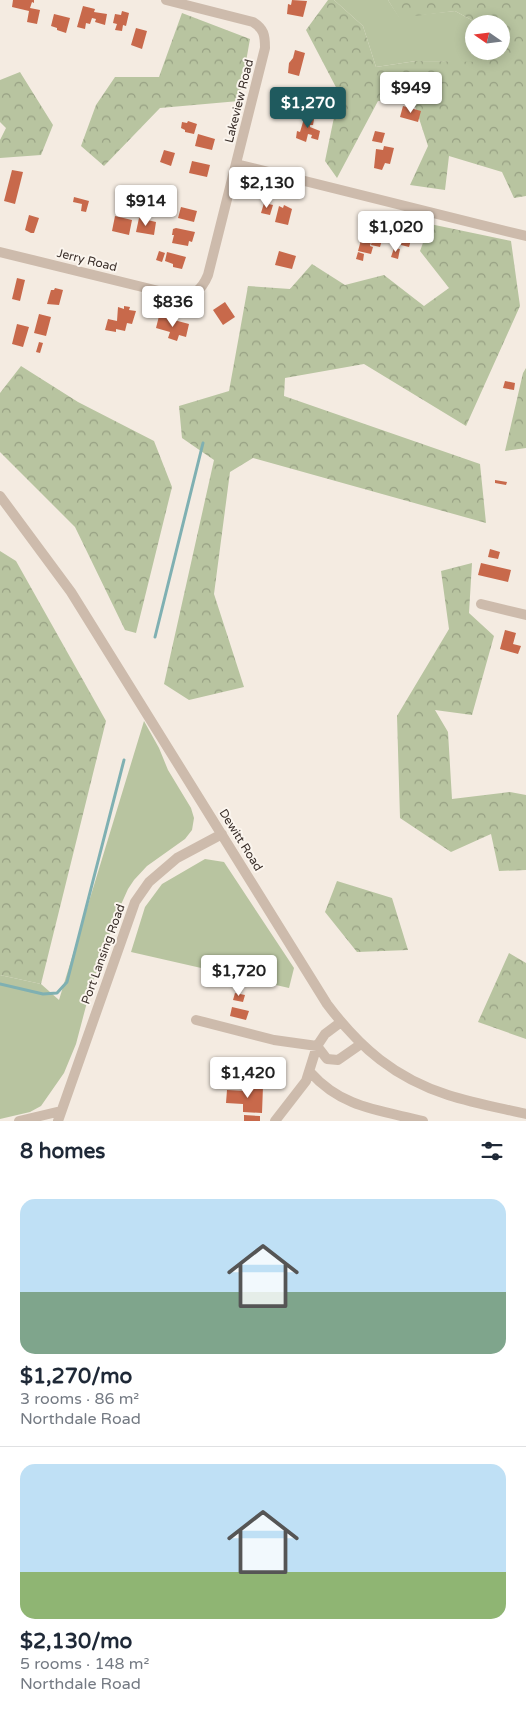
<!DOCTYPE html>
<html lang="en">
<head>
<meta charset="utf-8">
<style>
  body { margin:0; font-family:"Varela Round",sans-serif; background:#f2f2f3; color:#1f2937; height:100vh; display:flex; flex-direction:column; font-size:19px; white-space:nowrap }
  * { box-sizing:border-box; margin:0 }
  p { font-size:16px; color:#747a83 }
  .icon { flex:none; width:28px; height:28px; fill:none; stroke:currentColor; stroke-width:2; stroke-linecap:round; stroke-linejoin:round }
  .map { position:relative; height:1121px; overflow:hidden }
  .details { display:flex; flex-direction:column; background:#fff; flex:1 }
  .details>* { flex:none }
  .needle { width:32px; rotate:284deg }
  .fabs { position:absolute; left:465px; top:15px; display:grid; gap:10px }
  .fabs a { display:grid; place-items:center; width:45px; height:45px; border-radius:50%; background:#fff; box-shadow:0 2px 12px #0003; font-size:25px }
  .price { position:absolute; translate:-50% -42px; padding:0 11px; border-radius:5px; background:#fff; color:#222; font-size:16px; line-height:32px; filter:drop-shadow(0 1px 2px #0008) }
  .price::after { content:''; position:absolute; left:50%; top:30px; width:15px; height:11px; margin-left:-8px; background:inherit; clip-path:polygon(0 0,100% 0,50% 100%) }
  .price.selected { background:#1f5a5e; color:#fff }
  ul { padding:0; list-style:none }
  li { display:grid; align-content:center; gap:10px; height:265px; padding:0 20px }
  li+li { border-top:1px solid #e0e1e3 }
  li span { display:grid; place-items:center; height:155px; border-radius:15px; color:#555 }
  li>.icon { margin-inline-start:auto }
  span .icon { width:90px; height:90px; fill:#fffc; stroke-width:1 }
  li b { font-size:21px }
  h2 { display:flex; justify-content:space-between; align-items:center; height:60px; padding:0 20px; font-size:21px }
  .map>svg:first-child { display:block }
</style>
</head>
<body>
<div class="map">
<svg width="526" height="1121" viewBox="0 0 526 1121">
  <defs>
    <pattern id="forest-crowns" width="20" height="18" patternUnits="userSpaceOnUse" patternTransform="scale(1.25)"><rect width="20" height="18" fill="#b8c4a0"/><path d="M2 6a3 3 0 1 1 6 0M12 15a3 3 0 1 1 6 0" fill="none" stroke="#97a083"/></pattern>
  </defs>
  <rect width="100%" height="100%" fill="#f4ebe1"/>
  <path fill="#b8c4a0" d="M334 0H388L399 17 455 11 479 24H474V51H488L487 63 416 61 376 67 363 26Z
    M144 721 159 748 168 770 191 808 194 818 192 830 185 839 147 866 134 880 128 889 119 909 91 987 76 1044 64 1073 41 1106 30 1112 0 1119V975L41 984 59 1000Z
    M205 859 224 862 294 968 289 988 131 952 145 907 162 884Z"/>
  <path fill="url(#forest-crowns)" d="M328 0H334L363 26 376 67 416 61 487 62 488 51H501V24H479L455 11 399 18 388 0H526V196L514 198 502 172 449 156 445 190 410 185 428 146 413 100 378 101 337 178 325 161 339 93 306 30Z
    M182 13 250 39 239 101 160 108 104 166 81 146 96 105 115 77H159Z
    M20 72 53 125 41 155 0 158V140L6 128 0 122V80Z
    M430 224 511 241 520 306 466 426 364 364 285 378 284 396 480 464 486 523 253 458 230 472 214 594 244 687 189 700 164 684 214 460 182 438 179 406 229 391 248 286 290 289 312 264 345 285 384 275 424 306 449 288 420 251Z
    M21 366 78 402 154 441 172 487 136 633 125 630 75 527 0 452V393Z
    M526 368V448L505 451 523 373Z
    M0 551 16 561 106 721 41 984 0 975Z
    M472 563 469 613 494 636 472 715 435 710 448 732 452 799 510 792 526 795V870L499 871 491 834 451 852 400 818 397 716 449 629 441 571Z
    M337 881 392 898 408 950 357 952 325 912Z
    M509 953 526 963V1039L478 1022Z"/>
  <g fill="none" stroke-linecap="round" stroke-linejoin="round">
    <path stroke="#7fb0b2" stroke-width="3" d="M155 637 203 443
      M0 984 43 994 57 993 67 982 124 760"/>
  </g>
  <path fill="#c8694b" d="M13 0H34V3L32 2 30 8 40 10 37 24 27 22 29 11 12 7Z
    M292 0 307 1 303 17 287 14 288 4 291 5Z
    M83 6 95 9 94 12 107 14 105 25 95 22 96 19 92 18 90 24 86 23 85 29 77 27Z
    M122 11 129 13 126 26 123 25 122 31 115 30 117 24 113 23 115 14 121 15Z
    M54 14 70 18 66 33 57 30V28L51 26Z
    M136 28 147 31 142 49 131 45Z
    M295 50 305 53 299 76 288 73 289 63 293 58Z
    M403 106 421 111 418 122 400 117Z
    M306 112 315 114 313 125H310V127L320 131 318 140 311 138 312 135 308 134 306 142 296 138 297 131 300 132Z
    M188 121 197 124 194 134 185 132V130L181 128 182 122 187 123Z
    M375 131 385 133 382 143 372 141Z
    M198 134 215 139 212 150 195 146Z
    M384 146 394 148 390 164 385 163 382 170 374 168 376 149 383 150Z
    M164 150 175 153 171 166 160 162Z
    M192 161 210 165 207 177 189 173Z
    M12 170 23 172 15 204 4 201Z
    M165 192 176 195 174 206 163 203Z
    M74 197 89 201 86 212 81 211 82 204 73 202Z
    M264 203 273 205 270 215 261 213Z
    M284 205 292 209 288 225 275 222 279 206 283 208Z
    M181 207 197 211 194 222 178 218Z
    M29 215 39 218 34 233H31L25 230Z
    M115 216 132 220 129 235 112 231Z
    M139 218 156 222 154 235 136 232Z
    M377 221 387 223 380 247 371 245 373 237 369 236 371 228 374 229Z
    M176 228 195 232 192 242 189 241 188 246 172 243 174 235H172L173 229Z
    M402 230 413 233 409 247 401 245Z
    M361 240 371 242 370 246 373 247 371 254 358 251Z
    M394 248 400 249 398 259 391 257Z
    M159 251 165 253 162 262 156 260Z
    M279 251 296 256 292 269 275 265Z
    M167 252 186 257 182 269 173 267V264L165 261Z
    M358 252 364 254 363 261 356 259Z
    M17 278 25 280 20 301 12 299Z
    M55 288 63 290 59 305 47 304 51 290H54Z
    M225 302 235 317 223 325 213 310Z
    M124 306 130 307 129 310 136 311 132 324 127 323 125 331 116 329V332L105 330 108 319 117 321 118 307 124 309Z
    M39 314 51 317 46 336 34 333Z
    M159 316 189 324 186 337 179 335 177 341 168 338 170 332 156 328Z
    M17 324 29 327 23 347 12 344Z
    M39 342 43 343 40 353 36 352Z
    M505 381 515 383 514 390 503 388Z
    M495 480 507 482 506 485 495 483Z
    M490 549 500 552 498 559 488 557Z
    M481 563 511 570 508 582 478 575Z
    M505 630 516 633 513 644 521 646 518 654 500 649Z
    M235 993 245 995 243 1002 233 1000Z
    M232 1007 249 1011 246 1020 230 1016Z
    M247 1085 263 1086 262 1113 243 1112V1104L226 1103 227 1090 247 1091Z
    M244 1115 260 1116V1121H244Z"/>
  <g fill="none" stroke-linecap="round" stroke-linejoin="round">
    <path stroke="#cdbbac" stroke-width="10" d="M236 164 526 236
      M0 252 175 295C193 296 201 292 208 275L265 48C265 35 264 29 253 22L166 0
      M0 496 71 592 327 1004C360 1048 395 1078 448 1095 473 1103 500 1108 526 1114
      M481 604 526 615
      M196 1020 274 1040 317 1046 306 1081 275 1121
      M341 1022 325 1034 317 1046 327 1059 338 1060 361 1044
      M310 1072C342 1108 379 1110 423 1121
      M19 1121 61 1111
      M58 1121 135 902 149 882 177 858 222 834"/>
  </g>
  <g text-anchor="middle" stroke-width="4" stroke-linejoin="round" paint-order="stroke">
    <g font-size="12" fill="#3b302b" stroke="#fbf5ee">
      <text transform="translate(239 101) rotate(-76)" y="4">Lakeview Road</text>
      <text transform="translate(87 260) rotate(14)" y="4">Jerry Road</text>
      <text transform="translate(241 840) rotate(58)" y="4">Dewitt Road</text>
      <text transform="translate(103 954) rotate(-70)" y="4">Port Lansing Road</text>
    </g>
  </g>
</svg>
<div class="fabs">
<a><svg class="needle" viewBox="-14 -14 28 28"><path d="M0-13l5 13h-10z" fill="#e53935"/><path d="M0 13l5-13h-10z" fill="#747a83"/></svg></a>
</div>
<b class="price" style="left:411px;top:114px">$949</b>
<b class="price selected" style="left:308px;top:129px">$1,270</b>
<b class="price" style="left:267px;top:209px">$2,130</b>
<b class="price" style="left:146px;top:227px">$914</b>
<b class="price" style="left:396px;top:253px">$1,020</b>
<b class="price" style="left:173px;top:328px">$836</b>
<b class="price" style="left:239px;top:997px">$1,720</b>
<b class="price" style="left:248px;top:1099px">$1,420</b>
</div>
<section class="details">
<h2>8 homes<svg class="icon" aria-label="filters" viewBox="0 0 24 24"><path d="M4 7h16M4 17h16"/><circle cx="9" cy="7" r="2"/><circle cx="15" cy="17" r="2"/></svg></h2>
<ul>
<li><span style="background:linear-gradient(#bfe0f5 60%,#7fa58c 0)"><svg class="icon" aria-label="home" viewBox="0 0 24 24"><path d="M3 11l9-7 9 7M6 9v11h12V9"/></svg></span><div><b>$1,270/mo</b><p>3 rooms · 86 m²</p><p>Northdale Road</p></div></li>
<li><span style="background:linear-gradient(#bfe0f5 70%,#8fb573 0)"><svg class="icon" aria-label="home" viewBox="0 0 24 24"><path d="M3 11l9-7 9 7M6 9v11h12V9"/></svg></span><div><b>$2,130/mo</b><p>5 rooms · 148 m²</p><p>Northdale Road</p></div></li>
</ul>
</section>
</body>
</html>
